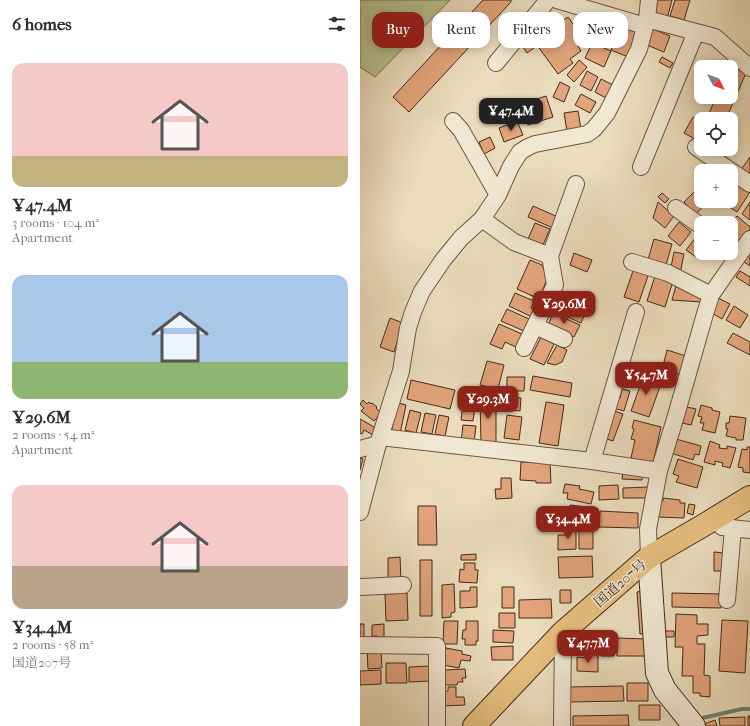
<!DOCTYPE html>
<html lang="en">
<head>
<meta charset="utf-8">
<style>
  body { margin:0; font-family:"IM FELL French Canon","Noto Serif JP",serif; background:#f2f2f3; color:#2b2b33; height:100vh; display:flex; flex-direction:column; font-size:15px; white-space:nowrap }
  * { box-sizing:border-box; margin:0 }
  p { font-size:13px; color:#7c7c81 }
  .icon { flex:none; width:22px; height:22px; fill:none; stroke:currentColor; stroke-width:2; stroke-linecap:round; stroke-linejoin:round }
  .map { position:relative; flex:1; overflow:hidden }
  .side { display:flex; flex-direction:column; background:#fff; width:360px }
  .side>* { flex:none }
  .top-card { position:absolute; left:12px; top:12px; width:318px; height:36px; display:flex; gap:8px }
  .needle { width:26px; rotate:132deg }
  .tools { position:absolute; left:334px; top:60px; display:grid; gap:8px }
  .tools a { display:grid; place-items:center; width:44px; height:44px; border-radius:8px; background:#fff; box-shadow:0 2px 10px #0003; font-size:20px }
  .price { position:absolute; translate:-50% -34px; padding:0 9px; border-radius:8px; background:#8f2418; color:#fff; font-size:13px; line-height:26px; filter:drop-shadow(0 1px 2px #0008) }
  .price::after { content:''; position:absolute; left:50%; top:24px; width:12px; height:9px; margin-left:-6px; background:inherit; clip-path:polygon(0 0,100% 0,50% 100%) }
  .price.selected { background:#222; color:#fff }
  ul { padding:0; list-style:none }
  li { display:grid; align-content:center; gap:8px; height:212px; padding:0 12px }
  li span { display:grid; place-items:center; height:124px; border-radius:12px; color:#555 }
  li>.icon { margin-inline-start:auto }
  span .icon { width:72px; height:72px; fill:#fffc; stroke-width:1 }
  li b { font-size:17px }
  h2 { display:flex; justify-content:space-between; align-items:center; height:48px; padding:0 12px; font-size:17px }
  .pill { padding:0 14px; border-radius:12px; background:#fff; box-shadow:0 2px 10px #0003; font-size:14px; line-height:36px }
  .pill.selected { background:#8f2418; color:#fff }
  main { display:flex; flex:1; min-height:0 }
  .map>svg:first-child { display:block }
</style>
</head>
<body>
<main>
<section class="side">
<h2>6 homes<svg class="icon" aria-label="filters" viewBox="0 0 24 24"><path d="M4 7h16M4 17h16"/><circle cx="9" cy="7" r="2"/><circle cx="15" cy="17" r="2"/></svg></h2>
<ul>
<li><span style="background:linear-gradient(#f6c9c9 75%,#c2b280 0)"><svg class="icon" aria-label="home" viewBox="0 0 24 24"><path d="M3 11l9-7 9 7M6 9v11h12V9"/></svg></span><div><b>¥47.4M</b><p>3 rooms · 104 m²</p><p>Apartment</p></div></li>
<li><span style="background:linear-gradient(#a9c7e8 70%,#8fb573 0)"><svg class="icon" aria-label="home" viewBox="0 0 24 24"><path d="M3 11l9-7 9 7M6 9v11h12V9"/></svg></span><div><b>¥29.6M</b><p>2 rooms · 54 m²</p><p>Apartment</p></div></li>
<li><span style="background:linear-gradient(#f6c9c9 65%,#b9a48a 0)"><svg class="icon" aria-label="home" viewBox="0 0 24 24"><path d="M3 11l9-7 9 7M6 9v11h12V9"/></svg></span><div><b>¥34.4M</b><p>2 rooms · 58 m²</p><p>国道207号</p></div></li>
</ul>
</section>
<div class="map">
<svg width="390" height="726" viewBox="0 0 390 726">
  <rect width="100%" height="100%" fill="#eadcbc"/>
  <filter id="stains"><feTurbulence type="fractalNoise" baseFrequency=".005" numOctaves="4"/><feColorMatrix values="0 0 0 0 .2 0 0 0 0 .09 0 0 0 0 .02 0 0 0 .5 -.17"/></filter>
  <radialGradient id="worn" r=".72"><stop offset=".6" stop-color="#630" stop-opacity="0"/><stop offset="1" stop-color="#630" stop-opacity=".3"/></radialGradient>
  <path fill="#b7c090" stroke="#7e7554" d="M0 0H90L15 77 0 67Z"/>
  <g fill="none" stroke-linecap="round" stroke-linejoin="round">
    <path stroke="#768272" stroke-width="4" d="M338 719 382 709H390"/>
  </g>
  <path fill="#e2a47b" stroke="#442a18" d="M123 0H151V2L49 112 33 97Z
    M295 0H312L307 19 291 15Z
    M315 0H330L324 20 310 16Z
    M222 14 243 20 246 24 226 38 214 21Z
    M208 17 225 41 218 46 221 51 210 59 213 63 198 74 174 41Z
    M261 26 278 33 268 57 251 50Z
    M293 29 310 36 304 52 287 45Z
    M168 40 174 48 167 53 161 44Z
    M232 43 251 51 244 67 225 58Z
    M302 57 313 63 310 68 299 62Z
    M219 60 227 67 214 82 207 75Z
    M370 66 386 73 366 119H355L348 116 356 97H371V67H369Z
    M227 71 238 77 231 91 220 85Z
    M241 79 253 85 246 98 235 92Z
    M200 82 210 87 204 102 193 97Z
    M221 94 236 102 230 113 215 105Z
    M186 96 193 117 168 125 161 104Z
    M218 111 221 129 207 131 204 113Z
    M333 117 341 121V128L335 139 324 133Z
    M157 121 163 135 144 142 139 128Z
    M371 131 378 135 371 145Z
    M130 137 135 148 124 154 119 142Z
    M390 157V178L380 171Z
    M379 184 390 191V192L377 212 365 204 367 201H371V195Z
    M336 190 341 194V201H348L336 214 324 202Z
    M302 193 309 199 305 203 298 197Z
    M298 202 314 216 305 228 293 218Z
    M390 202V220L382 214Z
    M173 206 198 217 193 228 168 217Z
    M377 216 390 227V229L379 243 371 237V223Z
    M319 222 331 232 320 246 308 236Z
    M175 223 190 229 183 245 168 239Z
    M337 236 341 239V253H343L339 259 326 250Z
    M294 239 312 244 305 268 287 263Z
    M390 251V266L383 261Z
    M314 252 324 254 320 274 310 272Z
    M214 253 232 260 227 272 210 265Z
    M170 260 182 265 188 277 179 299 157 289Z
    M274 268 289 273 279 302 264 297Z
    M380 271 390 277V286L376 277Z
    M295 276 313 281 305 307 287 301Z
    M317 282 344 295 341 302 312 300Z
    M155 293 174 301 171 308 175 310 172 317 149 306Z
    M197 296 227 309 221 323 192 310Z
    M358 298 370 304 362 319 350 312Z
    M374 306 388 315 380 328 366 320Z
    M147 309 169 319 164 331 141 321Z
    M193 313 220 325 214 337 188 326Z
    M30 318 43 323 34 352 20 347Z
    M139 324 162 334 156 347 145 342 142 349 130 344Z
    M373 333 390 342V355L367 343Z
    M181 337 194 344 184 365 170 359Z
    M197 345 207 350 202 362 195 365 187 363Z
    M307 350 326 356 321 375 302 370Z
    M127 361 144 365 138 389 120 385Z
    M284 375 302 381 289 417 271 411Z
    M173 376 212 383 210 397 170 390Z
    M147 377H165L164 391H147Z
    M51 380 95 390 90 409 47 399Z
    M103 389 116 391 114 404 102 402Z
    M262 389 270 391 264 411 253 408 256 397 260 398Z
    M120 397H136V442L121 443Z
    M141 397 161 398 160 411 140 409Z
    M3 400 7 404 9 402 11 404 12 403 17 407 16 408 21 413 14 421 1 411 4 408 0 404Z
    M186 402 204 405 198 446 179 443Z
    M38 403 46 405 40 434 31 433Z
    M103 404 115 406 113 421 101 420Z
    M341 405 352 408V410L360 412 355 433 342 430 344 423H340L342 417 338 416Z
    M327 407 336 409 331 425 322 423Z
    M50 410 61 413 56 433 45 430Z
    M254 411 263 414 253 441 244 438Z
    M65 413 76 415 72 434 61 432Z
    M79 415 89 417 85 436 75 434Z
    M147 415 162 417 159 440 144 438Z
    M370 416 386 418 383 440H376V438L366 436 368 429H366V423H369Z
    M0 419 16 428 13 435 4 430 2 434 0 433Z
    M274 420 301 427 293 463 271 458 275 440 271 439 274 429 272 428Z
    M103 425 116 426 114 443 101 442Z
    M316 439 341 446 339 455 335 454 333 460 311 453Z
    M350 441 360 445 359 448 367 449V446L376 448 370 468 362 466 363 463 355 461V465L344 462Z
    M387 447H390V473L383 472V468L378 467 382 449 387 450Z
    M0 458 3 459 0 470Z
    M318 459 343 467 337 488 316 482 319 476 313 474Z
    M161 462 190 463 191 483H176V481L160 480Z
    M263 472 283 473 282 480 262 479Z
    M141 478H151L152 498 136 499 135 489H141Z
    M205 484 220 486 219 489 234 492 231 504 207 499 208 493H203Z
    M258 485 259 499 239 500V486Z
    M288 487V498H263V488Z
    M303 498 320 500V503H325L324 518 298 517 299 501H303Z
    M329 504 335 505 333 515 327 513Z
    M210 505 235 508 233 521 203 518 204 507 209 508Z
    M58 506H76L77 545H58Z
    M240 511 278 513V528L239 527Z
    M208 526H216V549L198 550V535H207Z
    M219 526H228L229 529H233V549H219Z
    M354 552 364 553V571H354Z
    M116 554V560H101V555Z
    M232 556 233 577 199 578 198 557Z
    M40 557 41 580 28 581V558Z
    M60 560H72V616H60Z
    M104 563H115V570H118L117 583 99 582 100 569 104 570Z
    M94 584 95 612 91 613V617L82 618V585Z
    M110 587H117V607L100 608V591H110Z
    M142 587H154V608H142Z
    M200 590H211V603H200Z
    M283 591 286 634H280L277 592Z
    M47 593 48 620 26 621 25 594Z
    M312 593 361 594V608L312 607Z
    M191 599 192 618H159V600Z
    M139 613H155V628H139Z
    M316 614 337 615V624H348V635L337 636V644H345L344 675 350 676V697L340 696V693H333V676H322L323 647H315Z
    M362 620 388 621 385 673 359 671Z
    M84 621H98L97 644H83Z
    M106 621H118V641H116V645H105V639H102L103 630H106Z
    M0 624H4V639L0 640Z
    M24 624V640H18L17 636H12V625Z
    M133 630 154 631 153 643 133 642Z
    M304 631H314V637H304Z
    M257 638 286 639 285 656H257Z
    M241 639H254V656H241Z
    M153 646V660H132L131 647Z
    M86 648 102 651V654L111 656 110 661 101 660 99 668 83 665Z
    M7 650H21L22 668 8 669Z
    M228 654H238V672L217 671V657L228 658Z
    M26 663H46L47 683H26Z
    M70 666V681L49 682V667Z
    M105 669 106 678H102L103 682H98L97 685H84L85 670Z
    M21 670V684L0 685V671Z
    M267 683H288V701H267Z
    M263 686 264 701 209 702 208 687Z
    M88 687H96V697H104L105 705 83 706 82 692 88 691Z
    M279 705H300V720H279Z
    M268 715 269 726H213V716Z
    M388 716H390V726H388Z
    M385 717V726H360L359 718Z
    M355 720 357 726H342L341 725Z"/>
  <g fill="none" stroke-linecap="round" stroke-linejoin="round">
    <g stroke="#6e5641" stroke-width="18">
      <path id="street" d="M197 0 285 26
        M287 19 355 37 390 68
        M136 63 188 0
        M93 121 101 130 138 195
        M336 147 371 171
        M281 167 336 32
        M371 171 390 184
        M316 208 341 226
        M122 219 154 242 190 256 195 285 164 348
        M190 256 216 184
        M272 262 308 273 351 295
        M175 326 204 339
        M20 437 232 461 299 471
        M0 449 18 444
        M232 461 276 312
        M0 512 18 444 41 371 48 328 53 312 62 291 83 260 101 238 122 219 138 195 151 166 160 152 168 147 175 144 227 134 234 129 247 113 279 49 287 19 289 0
        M362 527 390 530
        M289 557 288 529 299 471 315 419 345 314 351 295 390 239
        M0 587 43 585
        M367 600 373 528
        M0 645 77 646V726
        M202 726 203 632"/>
    </g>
    <g stroke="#442a18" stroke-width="24">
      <path id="secondary" d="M289 557 297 673 305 690 334 726"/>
    </g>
    <g stroke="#442a18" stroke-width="24">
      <path id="highway" d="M114 726 203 632 289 557 344 525 390 497"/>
    </g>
    <use href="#street" stroke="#f1e8d3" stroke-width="16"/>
    <use href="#secondary" stroke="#f1e8d3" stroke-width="22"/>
    <use href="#highway" stroke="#e5be7e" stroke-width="22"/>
  </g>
  <g text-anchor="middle" stroke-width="3" stroke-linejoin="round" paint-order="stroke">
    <g font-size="14" fill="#442a18" stroke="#f1e8d3">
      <text transform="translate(260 583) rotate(-41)" y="5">国道207号</text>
    </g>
  </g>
  <rect width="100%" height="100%" filter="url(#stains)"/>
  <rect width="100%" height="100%" fill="url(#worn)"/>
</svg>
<div class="tools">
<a><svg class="needle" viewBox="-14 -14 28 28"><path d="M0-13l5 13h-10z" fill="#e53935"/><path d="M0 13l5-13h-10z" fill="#7c7c81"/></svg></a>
<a><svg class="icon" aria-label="locate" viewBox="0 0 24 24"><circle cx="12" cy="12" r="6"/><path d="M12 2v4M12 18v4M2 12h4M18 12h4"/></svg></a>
<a>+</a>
<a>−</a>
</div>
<b class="price selected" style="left:151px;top:132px">¥47.4M</b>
<b class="price" style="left:204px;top:325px">¥29.6M</b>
<b class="price" style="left:286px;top:396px">¥54.7M</b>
<b class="price" style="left:128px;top:420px">¥29.3M</b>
<b class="price" style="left:208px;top:540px">¥34.4M</b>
<b class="price" style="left:228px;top:664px">¥47.7M</b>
<div class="top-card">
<a class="pill selected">Buy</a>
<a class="pill">Rent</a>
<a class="pill">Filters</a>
<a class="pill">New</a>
</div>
</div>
</main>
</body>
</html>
